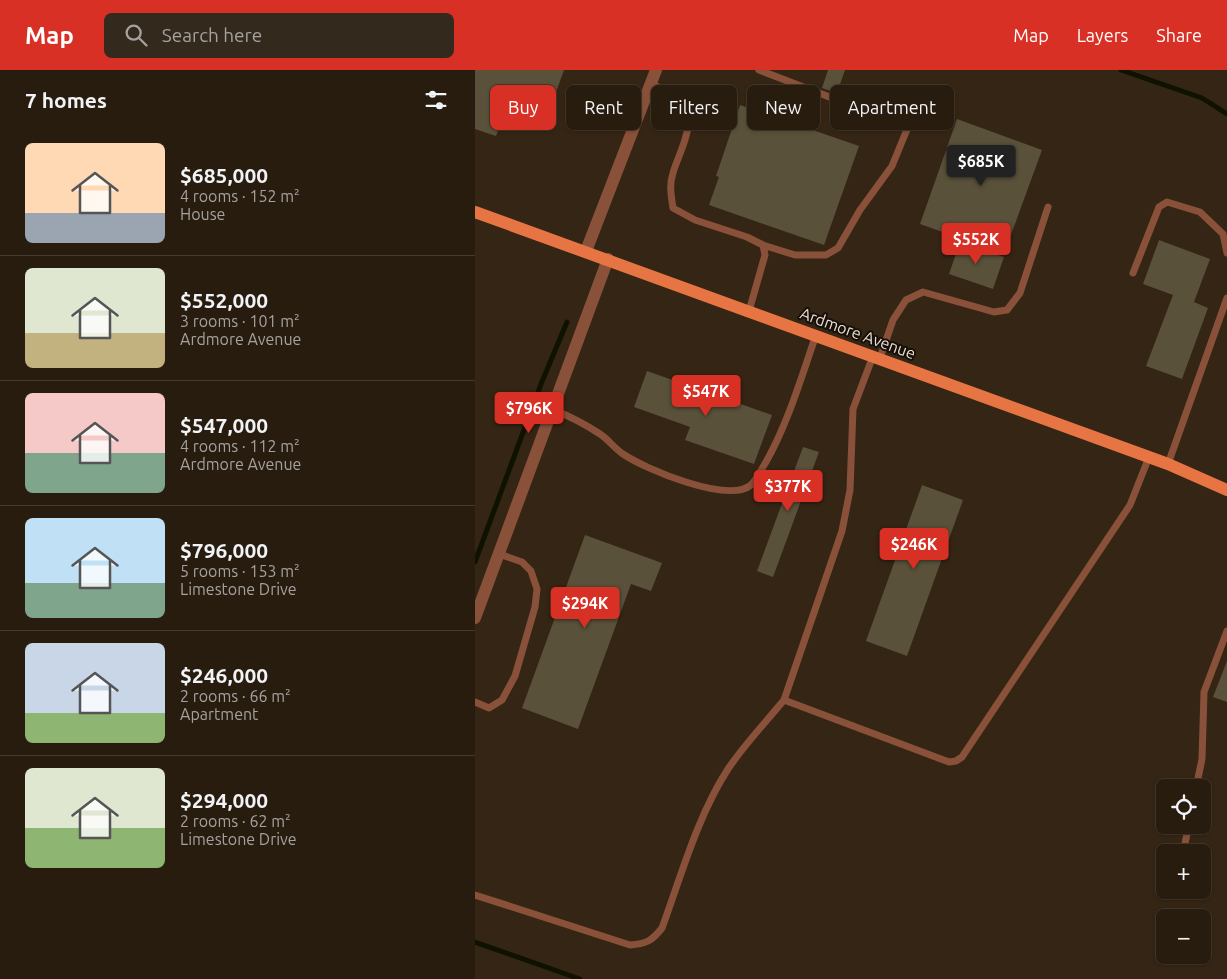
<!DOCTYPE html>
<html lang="en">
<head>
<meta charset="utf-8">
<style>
  body { margin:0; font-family:Ubuntu,sans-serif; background:#34291d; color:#f1f3f6; height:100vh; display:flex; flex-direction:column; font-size:19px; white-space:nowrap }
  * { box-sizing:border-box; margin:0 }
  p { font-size:16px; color:#a5a19e }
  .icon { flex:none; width:28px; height:28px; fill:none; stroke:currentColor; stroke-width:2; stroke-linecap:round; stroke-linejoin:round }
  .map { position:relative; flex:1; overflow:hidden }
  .details { display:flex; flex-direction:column; background:#281c0f; width:475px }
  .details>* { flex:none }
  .top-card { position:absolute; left:15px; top:15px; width:475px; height:45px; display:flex; gap:10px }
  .tools { position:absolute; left:681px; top:709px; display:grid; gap:10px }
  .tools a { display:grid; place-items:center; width:55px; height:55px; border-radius:8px; background:#281c0f; box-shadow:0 1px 4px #0004,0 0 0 1px #443a2f; font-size:25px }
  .price { position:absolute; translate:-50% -42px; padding:0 11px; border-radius:5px; background:#d93025; color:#fff; font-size:16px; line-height:32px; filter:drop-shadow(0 1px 2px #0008) }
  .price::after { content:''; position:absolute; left:50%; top:30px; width:15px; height:11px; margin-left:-8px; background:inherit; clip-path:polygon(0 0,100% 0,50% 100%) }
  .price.active { background:#222; color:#fff }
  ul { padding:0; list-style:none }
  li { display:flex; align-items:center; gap:15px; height:125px; padding:0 25px }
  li+li { border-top:1px solid #443a2f }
  li span { display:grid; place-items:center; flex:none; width:140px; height:100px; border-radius:8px; color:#555 }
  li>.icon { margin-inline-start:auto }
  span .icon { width:60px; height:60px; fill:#fffc; stroke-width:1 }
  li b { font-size:21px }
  h2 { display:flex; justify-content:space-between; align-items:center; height:60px; padding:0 25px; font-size:21px }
  .tag { padding:0 18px; border-radius:8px; background:#281c0f; box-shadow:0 1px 4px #0004,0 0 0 1px #443a2f; font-size:18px; line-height:45px }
  .tag.active { background:#d93025; color:#fff }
  header { display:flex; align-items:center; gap:30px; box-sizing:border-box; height:70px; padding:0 25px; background:#d93025; color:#fff }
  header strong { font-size:24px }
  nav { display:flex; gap:28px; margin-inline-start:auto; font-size:18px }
  .search { width:350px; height:45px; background:#34291d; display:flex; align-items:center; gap:12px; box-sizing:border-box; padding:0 18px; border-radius:8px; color:#a5a19e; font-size:19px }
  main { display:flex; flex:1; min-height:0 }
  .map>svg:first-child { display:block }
</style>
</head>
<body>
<header>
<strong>Map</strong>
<div class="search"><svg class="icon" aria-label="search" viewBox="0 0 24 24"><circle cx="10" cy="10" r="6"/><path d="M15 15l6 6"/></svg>Search here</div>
<nav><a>Map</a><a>Layers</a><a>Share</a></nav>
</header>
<main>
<section class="details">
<h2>7 homes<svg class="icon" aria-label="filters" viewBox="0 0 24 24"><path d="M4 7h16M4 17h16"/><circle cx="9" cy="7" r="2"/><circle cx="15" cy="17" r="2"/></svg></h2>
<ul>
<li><span style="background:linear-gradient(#ffd9b3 70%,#9aa5b1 0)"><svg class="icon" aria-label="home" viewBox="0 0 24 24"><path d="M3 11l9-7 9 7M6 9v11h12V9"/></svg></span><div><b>$685,000</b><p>4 rooms · 152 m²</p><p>House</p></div></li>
<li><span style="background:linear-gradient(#dfe7d0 65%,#c2b280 0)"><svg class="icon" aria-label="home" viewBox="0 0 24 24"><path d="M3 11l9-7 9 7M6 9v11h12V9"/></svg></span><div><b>$552,000</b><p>3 rooms · 101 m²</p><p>Ardmore Avenue</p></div></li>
<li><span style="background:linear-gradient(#f6c9c9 60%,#7fa58c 0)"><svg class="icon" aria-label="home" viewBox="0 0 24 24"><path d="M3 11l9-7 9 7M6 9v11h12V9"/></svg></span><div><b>$547,000</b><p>4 rooms · 112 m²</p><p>Ardmore Avenue</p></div></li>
<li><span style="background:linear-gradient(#bfe0f5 65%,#7fa58c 0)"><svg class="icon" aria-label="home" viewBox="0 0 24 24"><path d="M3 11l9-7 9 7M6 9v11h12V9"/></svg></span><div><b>$796,000</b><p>5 rooms · 153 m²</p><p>Limestone Drive</p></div></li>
<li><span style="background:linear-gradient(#c9d6e8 70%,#8fb573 0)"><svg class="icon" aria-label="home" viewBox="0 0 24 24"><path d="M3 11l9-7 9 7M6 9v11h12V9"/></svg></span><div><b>$246,000</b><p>2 rooms · 66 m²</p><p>Apartment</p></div></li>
<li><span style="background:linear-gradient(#dfe7d0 60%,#8fb573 0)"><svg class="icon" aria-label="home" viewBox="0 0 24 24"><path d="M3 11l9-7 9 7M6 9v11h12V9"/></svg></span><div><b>$294,000</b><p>2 rooms · 62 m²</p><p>Limestone Drive</p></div></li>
</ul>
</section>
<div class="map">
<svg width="752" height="909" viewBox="0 0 752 909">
  <rect width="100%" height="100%" fill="#352514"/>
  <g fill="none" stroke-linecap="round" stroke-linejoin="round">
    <path stroke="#101200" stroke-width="5" d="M646 0 727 28 752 44
      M0 492 66 314 92 252
      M0 872 105 909"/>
  </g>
  <path fill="#59513a" d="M0 0H89L67 61 28 47 21 66 0 59Z
    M353 0H370L362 23 347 18Z
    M265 35 384 76 349 175 234 135 244 107 241 106Z
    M482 49 567 80 529 184 445 154Z
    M684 170 735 189 719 232 733 238 707 309 671 296 698 225 668 214Z
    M485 172 529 187 518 219 474 204Z
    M172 301 297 345 279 394 210 370 215 357 159 337Z
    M328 377 344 382 298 507 282 501Z
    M447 415 488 430 432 586 391 571Z
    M110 465 187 493 176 521 156 514 103 659 47 638Z
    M752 591V632L738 627Z"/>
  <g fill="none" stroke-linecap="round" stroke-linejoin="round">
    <path stroke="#89513a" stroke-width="7" d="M284 0 433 57 417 96 385 140 363 178 351 185H320L288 175
      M176 13C185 18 196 23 203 29 226 49 204 81 198 103 194 115 196 125 198 138L220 150 272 167 288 175 290 185 274 241
      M658 203 684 137 692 132 725 142 748 164 752 183
      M405 288 418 250 431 230 448 222 519 242 532 240 545 223 573 137
      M77 339C94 346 110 354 125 364 133 369 139 378 148 384 170 399 253 434 276 415 282 409 286 400 291 392 313 353 326 308 341 265
      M693 394 752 228
      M309 630 367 461 375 420 378 339 398 286
      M0 632 14 638 27 630 40 606 60 537 62 519 56 501 47 492 24 484
      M721 718 727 689 729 622 752 561
      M708 782 714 755
      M0 825 155 875C171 874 177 871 187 858 206 806 223 745 253 699 269 675 290 653 309 630L474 692 481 691 487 687 655 435 674 387"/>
    <path stroke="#89513a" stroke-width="12" d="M111 181 181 0
      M0 548 133 189"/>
    <path stroke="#e77543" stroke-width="12" d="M0 142 693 394 752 420"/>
  </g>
  <g text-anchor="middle" stroke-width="4" stroke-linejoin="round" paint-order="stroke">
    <g font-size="16" fill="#ebe0d5" stroke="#171008">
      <text transform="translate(383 263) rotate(20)" y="6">Ardmore Avenue</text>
    </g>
  </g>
</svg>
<div class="tools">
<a><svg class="icon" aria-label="locate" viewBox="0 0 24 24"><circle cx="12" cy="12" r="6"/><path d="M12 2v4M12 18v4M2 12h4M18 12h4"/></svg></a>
<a>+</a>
<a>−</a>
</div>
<b class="price active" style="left:506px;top:117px">$685K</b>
<b class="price" style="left:501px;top:195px">$552K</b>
<b class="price" style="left:231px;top:347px">$547K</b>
<b class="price" style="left:54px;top:364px">$796K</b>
<b class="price" style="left:313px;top:442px">$377K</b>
<b class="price" style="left:439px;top:500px">$246K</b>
<b class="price" style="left:110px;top:559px">$294K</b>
<div class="top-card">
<a class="tag active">Buy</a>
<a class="tag">Rent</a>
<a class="tag">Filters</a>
<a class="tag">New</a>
<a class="tag">Apartment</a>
</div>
</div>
</main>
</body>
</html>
